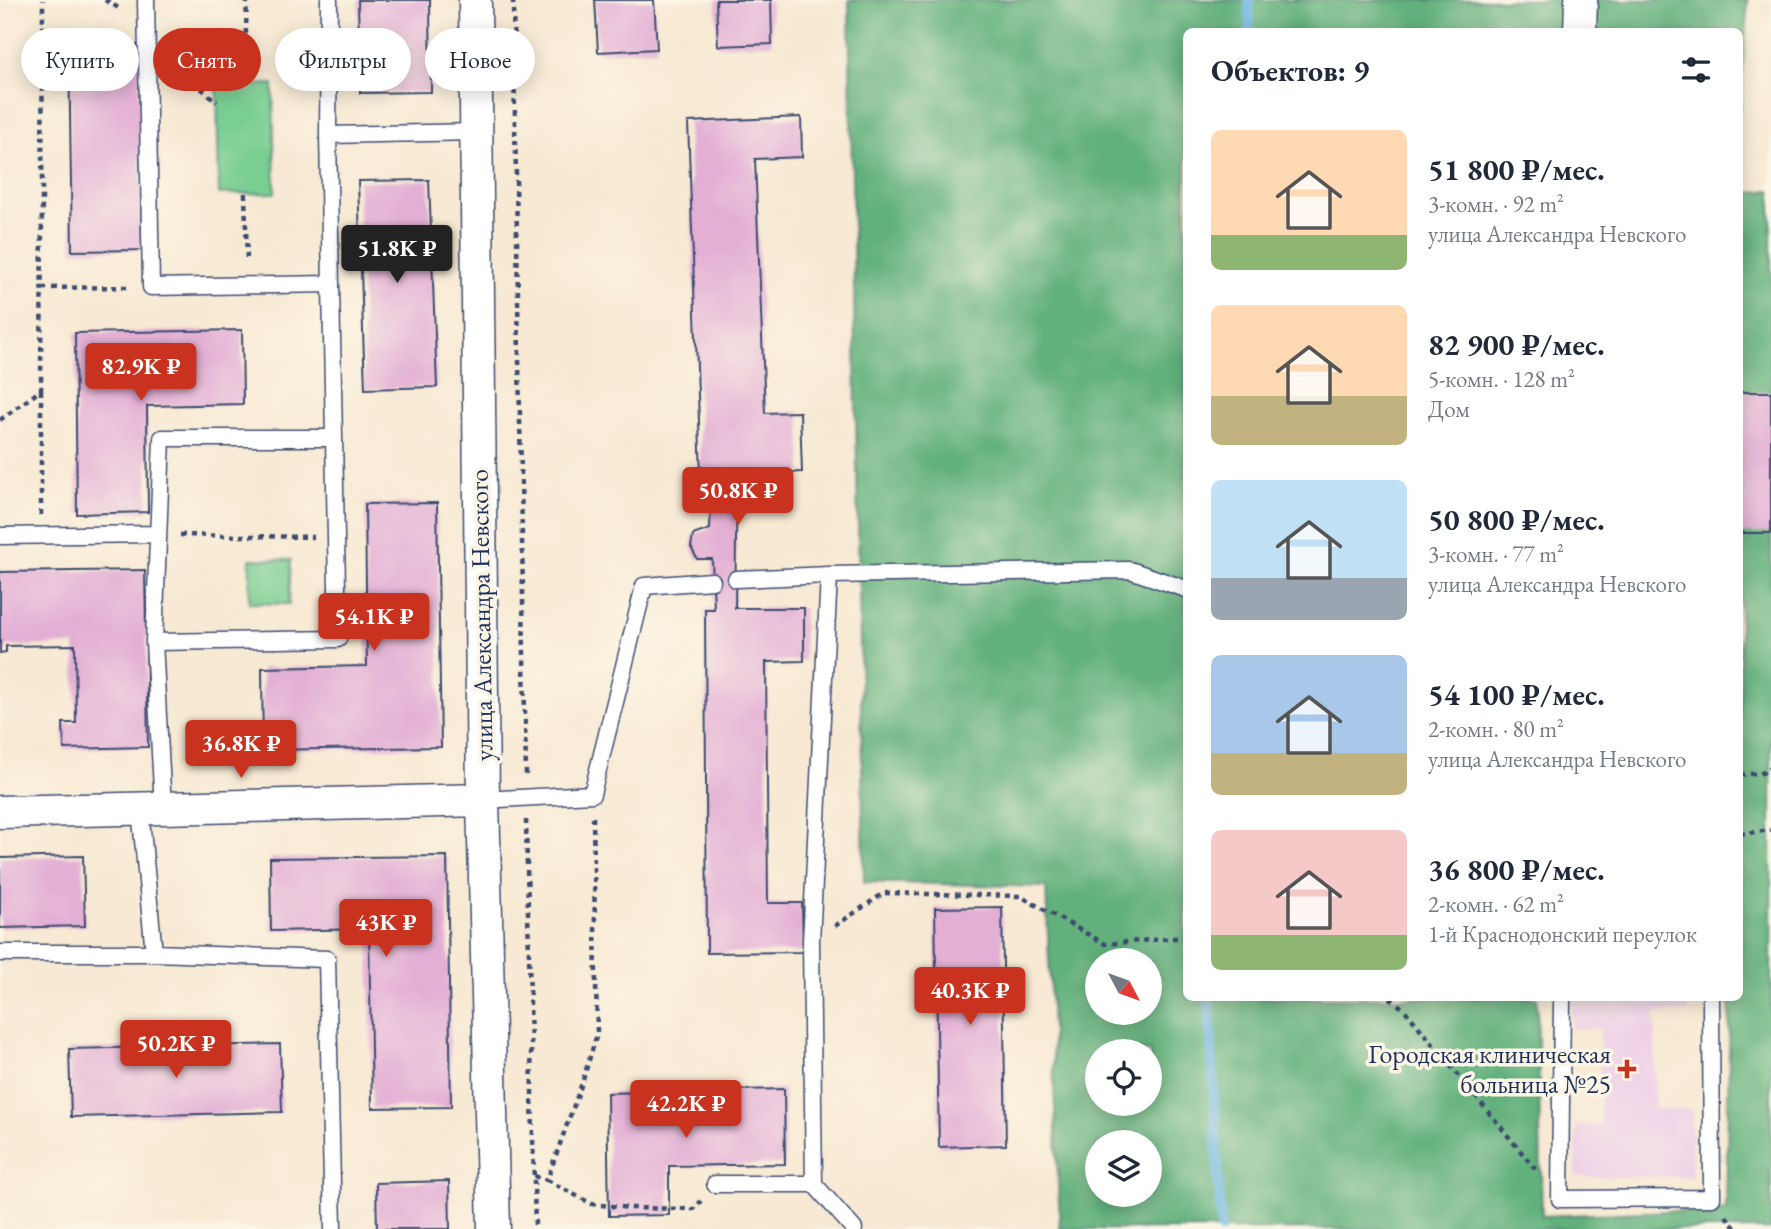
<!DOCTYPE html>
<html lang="ru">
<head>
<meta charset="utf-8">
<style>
  body { margin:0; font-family:"EB Garamond",serif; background:#f6f6f7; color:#1f2937; height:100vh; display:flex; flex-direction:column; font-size:26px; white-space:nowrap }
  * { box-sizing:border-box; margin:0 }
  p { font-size:23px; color:#747a83 }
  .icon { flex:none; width:38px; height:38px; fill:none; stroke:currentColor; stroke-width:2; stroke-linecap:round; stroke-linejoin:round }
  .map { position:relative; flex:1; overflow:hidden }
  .side { position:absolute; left:1183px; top:28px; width:560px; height:973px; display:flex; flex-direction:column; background:#fff; border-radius:10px; box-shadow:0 4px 18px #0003 }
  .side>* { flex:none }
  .banner { position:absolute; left:21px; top:28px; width:665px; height:63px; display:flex; gap:14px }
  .needle { width:46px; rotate:131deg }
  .fabs { position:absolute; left:1085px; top:948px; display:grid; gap:14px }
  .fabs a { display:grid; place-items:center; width:77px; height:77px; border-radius:50%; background:#fff; box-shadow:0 4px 18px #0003; font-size:35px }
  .price { position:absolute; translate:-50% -60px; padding:0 16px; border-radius:7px; background:#c8321e; color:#fff; font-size:23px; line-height:46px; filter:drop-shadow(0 2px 4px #0008) }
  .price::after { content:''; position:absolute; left:50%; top:42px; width:21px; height:16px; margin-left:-10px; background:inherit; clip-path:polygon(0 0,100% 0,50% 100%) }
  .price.current { background:#222; color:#fff }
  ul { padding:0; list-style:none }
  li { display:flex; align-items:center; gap:21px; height:175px; padding:0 28px }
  li span { display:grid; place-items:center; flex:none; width:196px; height:140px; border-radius:10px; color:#555 }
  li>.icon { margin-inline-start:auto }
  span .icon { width:84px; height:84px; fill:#fffc; stroke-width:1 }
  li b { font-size:30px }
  h2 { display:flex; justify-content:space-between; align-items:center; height:84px; padding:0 28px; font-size:30px }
  .tag { padding:0 24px; border-radius:32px; background:#fff; box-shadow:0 4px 18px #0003; font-size:24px; line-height:63px }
  .tag.current { background:#c8321e; color:#fff }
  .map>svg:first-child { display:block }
</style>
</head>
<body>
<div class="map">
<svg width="1771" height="1229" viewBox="0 0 1771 1229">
  <rect width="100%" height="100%" fill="#fcf5e5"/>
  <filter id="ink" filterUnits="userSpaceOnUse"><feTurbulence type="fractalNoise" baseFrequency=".0143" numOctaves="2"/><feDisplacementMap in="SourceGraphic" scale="14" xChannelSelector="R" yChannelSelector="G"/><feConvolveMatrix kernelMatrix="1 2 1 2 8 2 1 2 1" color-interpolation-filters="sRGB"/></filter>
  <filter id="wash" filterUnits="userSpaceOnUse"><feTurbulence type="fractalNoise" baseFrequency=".00686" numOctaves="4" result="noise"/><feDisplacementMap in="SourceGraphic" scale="28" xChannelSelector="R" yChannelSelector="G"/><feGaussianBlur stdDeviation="1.57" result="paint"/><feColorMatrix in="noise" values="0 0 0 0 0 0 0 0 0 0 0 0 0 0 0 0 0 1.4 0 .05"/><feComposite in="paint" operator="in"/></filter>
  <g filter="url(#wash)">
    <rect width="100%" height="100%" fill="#f7e9d3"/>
    <path fill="#eed0e7" d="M1572 998H1688V1012H1655V1109H1692V1177H1576V1125H1600V1029H1572Z"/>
    <path fill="#79ce92" stroke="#4a7e78" stroke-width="2" d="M273 84 275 193 219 194 217 85Z
      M250 559 291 560 289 604 249 603Z"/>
    <path fill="#62b17c" stroke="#3e706d" stroke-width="2" fill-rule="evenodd" d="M849 0H1748L1740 113V32H1186V998H1537L1542 1216 1726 1209 1730 998H1740V194L1771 190V1229H1060L1046 887 864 882ZM1097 961H1150V1013H1097ZM1097 1052H1150V1104H1097ZM1097 1143H1150V1195H1097Z"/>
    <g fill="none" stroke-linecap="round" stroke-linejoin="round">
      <path stroke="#68b4e1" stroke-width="10" d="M1249 0 1250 32
        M1209 998 1221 1229"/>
    </g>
    <g id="blocks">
      <path fill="#e3afd5" d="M358 0H430L431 92 360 93Z
        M595 0H654L657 49 598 52Z
        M716 0H771L772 44 718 46Z
        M139 45 142 250 72 251 69 46Z
        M801 117 802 157 755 159 765 413 800 412 802 472 737 475 735 608H804V661L766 662 768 903H802L803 952 707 953 705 609H714L712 559H697L691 547 693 535 710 529 712 476H701L688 122Z
        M429 180 437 387 365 389 358 181Z
        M242 330 243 404 147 406 148 512 77 514 75 333Z
        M1740 392H1771V533H1740Z
        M437 503 441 747 263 750 262 668 367 666 365 504Z
        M145 570 148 747 64 749 63 723H76L75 645 6 646V652L0 653V572Z
        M83 856 85 926 0 928V858Z
        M447 856 451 1107 372 1108 369 929 271 931 270 858Z
        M1002 907 1006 1145 939 1147 935 908Z
        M280 1044 282 1112 71 1117 69 1049Z
        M784 1089 785 1164 669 1166V1215L609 1216 607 1093Z
        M449 1181 450 1229H377L376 1183Z"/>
    </g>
  </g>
  <g filter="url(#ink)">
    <use href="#blocks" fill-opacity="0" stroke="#3c4b70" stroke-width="2"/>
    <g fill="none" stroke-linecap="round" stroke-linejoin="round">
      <g stroke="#3c4b70" stroke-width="19">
        <path id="lane" d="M146 0 151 287 331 284
          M328 135 477 132
          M0 536 158 534
          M736 579 829 575
          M154 642 162 438H334
          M483 800 592 794 644 586 712 581
          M163 808 154 642 338 639 328 135 329 0
          M140 809 154 953
          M0 953H154L327 959 333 1229
          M1562 998 1560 1199 1712 1198 1711 998
          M715 1184H814L854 1229
          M814 1184 811 942 829 575 1130 570 1186 589"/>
      </g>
      <g stroke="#3c4b70" stroke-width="35">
        <path id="street" d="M475 0 483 800 494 1229
          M1580 32 1581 0
          M0 812 483 800"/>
      </g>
      <path stroke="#3c4b70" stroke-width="4.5" stroke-dasharray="5 5" stroke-linecap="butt" d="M105 0 122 10
        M513 0 526 776
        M171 62 217 102
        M244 84 247 0
        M245 193 247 263
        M42 288 129 287
        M0 420 41 390 43 0
        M41 515V390
        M180 535 314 537
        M1740 775 1762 773 1771 768
        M526 820 535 1229
        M1740 834 1771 830
        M835 926 884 893 1020 896 1105 944 1186 937
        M1390 998 1404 1009 1536 1170
        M534 1176 547 1180 582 1083 597 1034 593 816
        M547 1180 592 1204 631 1208 694 1209 701 1201
        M1726 1216 1736 1229"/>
      <use href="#lane" stroke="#fff" stroke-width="16"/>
      <use href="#street" stroke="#fff" stroke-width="32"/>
    </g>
  </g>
  <path fill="#c8321e" stroke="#fcf5e5" stroke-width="2.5" d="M1623.5 1058.5h7v7h7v7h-7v7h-7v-7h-7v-7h7z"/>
  <g text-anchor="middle" stroke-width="7" stroke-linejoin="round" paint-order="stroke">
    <g font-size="26" fill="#1b2f5e" stroke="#fcf5e5">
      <text transform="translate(481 615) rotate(-91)" y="9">улица Александра Невского</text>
    </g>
    <g font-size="26" fill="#1b2f5e" stroke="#fcf5e5" text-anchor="end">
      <text x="1611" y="1063">Городская клиническая<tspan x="1611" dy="30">больница №25</tspan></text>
    </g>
  </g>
</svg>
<div class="fabs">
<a><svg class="needle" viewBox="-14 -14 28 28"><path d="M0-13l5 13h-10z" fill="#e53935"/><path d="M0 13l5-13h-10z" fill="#747a83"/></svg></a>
<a><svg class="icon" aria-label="locate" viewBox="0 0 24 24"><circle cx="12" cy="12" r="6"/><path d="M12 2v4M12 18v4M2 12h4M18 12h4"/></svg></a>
<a><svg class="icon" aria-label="layers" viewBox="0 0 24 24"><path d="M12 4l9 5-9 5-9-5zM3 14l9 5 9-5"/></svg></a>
</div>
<b class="price current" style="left:397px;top:285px">51.8K ₽</b>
<b class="price" style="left:141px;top:403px">82.9K ₽</b>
<b class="price" style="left:738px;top:527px">50.8K ₽</b>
<b class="price" style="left:374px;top:653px">54.1K ₽</b>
<b class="price" style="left:241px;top:780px">36.8K ₽</b>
<b class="price" style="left:386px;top:959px">43K ₽</b>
<b class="price" style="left:970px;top:1027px">40.3K ₽</b>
<b class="price" style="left:176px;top:1080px">50.2K ₽</b>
<b class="price" style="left:686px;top:1140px">42.2K ₽</b>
<div class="banner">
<a class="tag">Купить</a>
<a class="tag current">Снять</a>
<a class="tag">Фильтры</a>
<a class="tag">Новое</a>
</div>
<section class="side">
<h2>Объектов: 9<svg class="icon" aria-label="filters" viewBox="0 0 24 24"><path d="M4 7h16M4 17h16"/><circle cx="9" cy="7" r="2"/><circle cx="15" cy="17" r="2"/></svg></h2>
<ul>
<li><span style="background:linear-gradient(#ffd9b3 75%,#8fb573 0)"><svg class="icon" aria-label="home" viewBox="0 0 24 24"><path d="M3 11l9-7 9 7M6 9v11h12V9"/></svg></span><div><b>51 800 ₽/мес.</b><p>3-комн. · 92 m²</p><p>улица Александра Невского</p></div></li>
<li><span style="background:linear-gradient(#ffd9b3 65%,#c2b280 0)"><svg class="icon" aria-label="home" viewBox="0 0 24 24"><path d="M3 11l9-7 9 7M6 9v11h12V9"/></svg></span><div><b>82 900 ₽/мес.</b><p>5-комн. · 128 m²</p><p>Дом</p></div></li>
<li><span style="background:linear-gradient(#bfe0f5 70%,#9aa5b1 0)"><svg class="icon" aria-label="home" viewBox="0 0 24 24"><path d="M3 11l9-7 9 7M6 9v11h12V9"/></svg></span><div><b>50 800 ₽/мес.</b><p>3-комн. · 77 m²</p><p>улица Александра Невского</p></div></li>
<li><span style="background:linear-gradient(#a9c7e8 70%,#c2b280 0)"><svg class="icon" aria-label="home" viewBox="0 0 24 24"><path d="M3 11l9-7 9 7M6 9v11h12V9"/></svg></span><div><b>54 100 ₽/мес.</b><p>2-комн. · 80 m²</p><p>улица Александра Невского</p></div></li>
<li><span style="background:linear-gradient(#f6c9c9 75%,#8fb573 0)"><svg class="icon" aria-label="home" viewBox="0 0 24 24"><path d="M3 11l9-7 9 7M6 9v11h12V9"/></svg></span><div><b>36 800 ₽/мес.</b><p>2-комн. · 62 m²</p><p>1-й Краснодонский переулок</p></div></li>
</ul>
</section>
</div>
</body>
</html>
